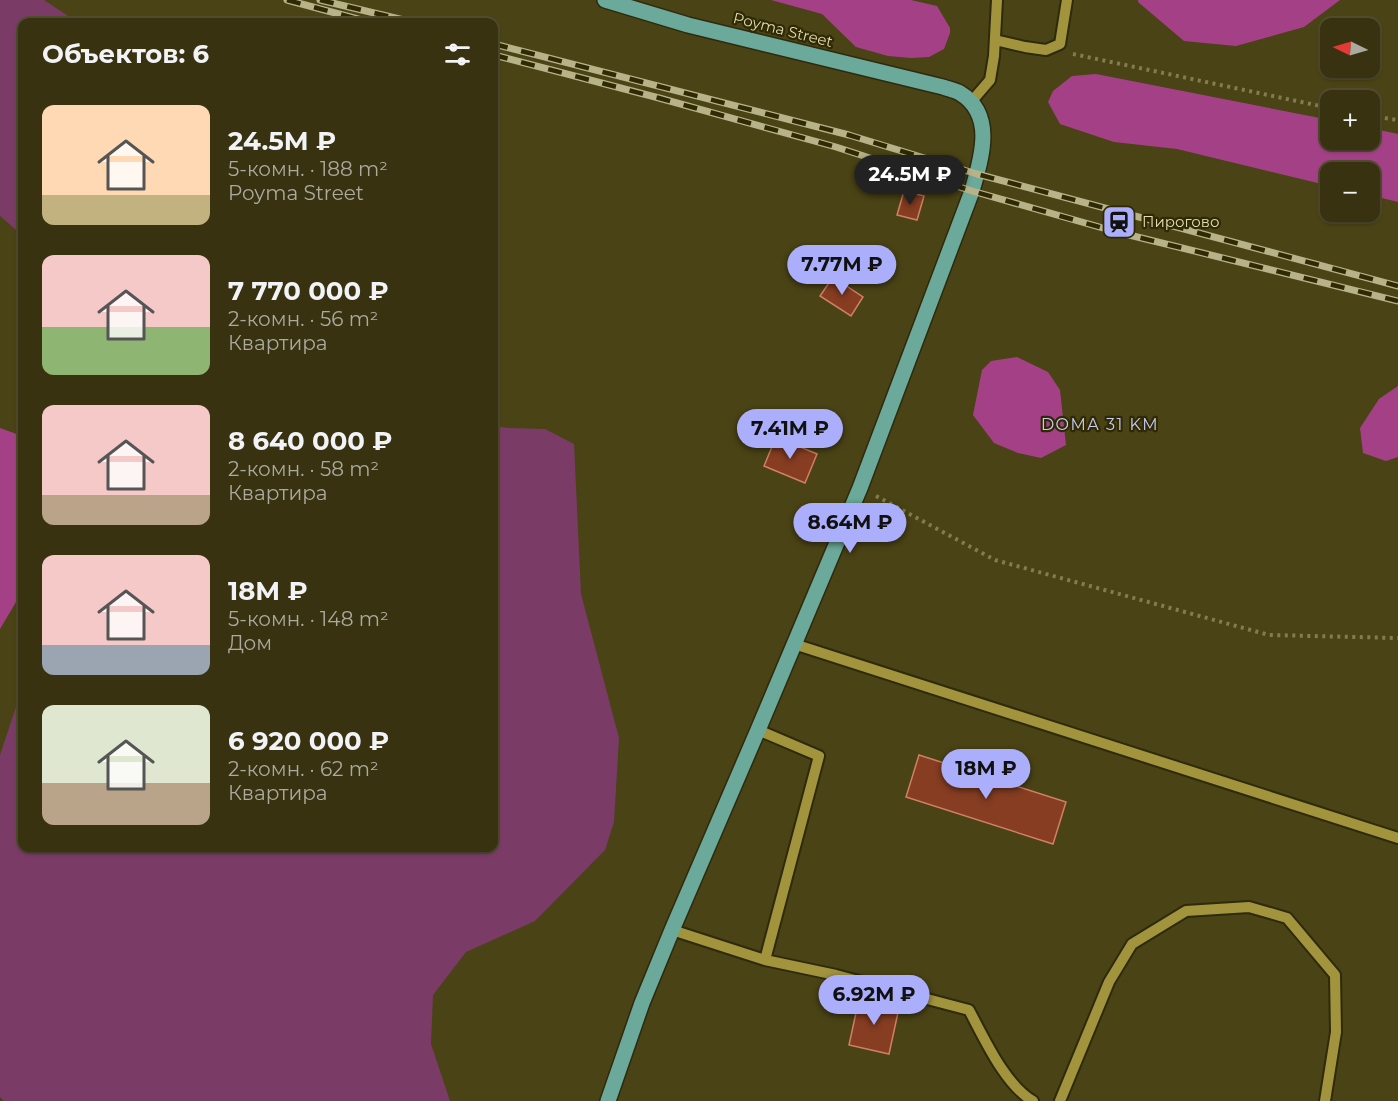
<!DOCTYPE html>
<html lang="ru">
<head>
<meta charset="utf-8">
<style>
  body { margin:0; font-family:Montserrat,sans-serif; background:#433e1e; color:#f1f3f6; height:100vh; display:flex; flex-direction:column; font-size:22px; white-space:nowrap }
  * { box-sizing:border-box; margin:0 }
  p { font-size:20px; color:#abaa9f }
  .icon { flex:none; width:33px; height:33px; fill:none; stroke:currentColor; stroke-width:2; stroke-linecap:round; stroke-linejoin:round }
  .map { position:relative; flex:1; overflow:hidden }
  .drawer { position:absolute; left:18px; top:18px; width:480px; height:834px; display:flex; flex-direction:column; background:#383210; border-radius:12px; box-shadow:0 2px 4px #0004,0 0 0 2px #524d30 }
  .drawer>* { flex:none }
  .needle { width:39px; rotate:275deg }
  .controls { position:absolute; left:1320px; top:18px; display:grid; gap:12px }
  .controls a { display:grid; place-items:center; width:60px; height:60px; border-radius:12px; background:#383210; box-shadow:0 2px 4px #0004,0 0 0 2px #524d30; font-size:30px }
  .price { position:absolute; translate:-50% -51px; padding:0 14px; border-radius:21px; background:#abaffb; color:#111; font-size:20px; line-height:39px; filter:drop-shadow(0 2px 3px #0008) }
  .price::after { content:''; position:absolute; left:50%; top:36px; width:18px; height:14px; margin-left:-9px; background:inherit; clip-path:polygon(0 0,100% 0,50% 100%) }
  .price.selected { background:#222; color:#fff }
  ul { padding:0; list-style:none }
  li { display:flex; align-items:center; gap:18px; height:150px; padding:0 24px }
  li span { display:grid; place-items:center; flex:none; width:168px; height:120px; border-radius:12px; color:#555 }
  li>.icon { margin-inline-start:auto }
  span .icon { width:72px; height:72px; fill:#fffc; stroke-width:1 }
  li b { font-size:26px }
  h2 { display:flex; justify-content:space-between; align-items:center; height:72px; padding:0 24px; font-size:26px }
  .map>svg:first-child { display:block }
</style>
</head>
<body>
<div class="map">
<svg width="1398" height="1101" viewBox="0 0 1398 1101">
  <rect width="100%" height="100%" fill="#4a4315"/>
  <path fill="#7a3c66" d="M0 0H44L77 22H22V235L0 216Z
    M494 426 508 428 545 429 574 444 581 594 619 738 614 822 605 850 535 921 466 952 433 995 431 1044 450 1101H4L0 1097V755L22 689V848H494Z"/>
  <path fill="#a44186" d="M771 0H911L937 6 950 28V33L944 49 929 57 911 58 888 56 856 47 822 14Z
    M1138 0H1340L1304 27 1236 46 1184 41 1138 2Z
    M1096 74 1330 120V140H1370V128L1398 134V202L1370 195V172H1330V186L1177 149 1114 142 1060 124 1048 102 1053 91 1072 76Z
    M1017 357 1048 372 1060 390 1066 445 1041 458 1018 453 994 443 973 415 982 370 991 361Z
    M1398 386V457L1386 461 1363 453 1360 428 1379 399Z
    M0 428 22 436V586L16 602 0 629Z"/>
  <path fill="#863d21" stroke="#d08063" stroke-width="1.5" d="M904 191 924 196 917 220 897 215Z
    M833 277 863 297 851 316 820 296Z
    M776 437 817 454 805 483 764 466Z
    M919 755 1066 802 1053 844 906 797Z
    M859 999 899 1008 889 1054 849 1045Z"/>
  <g fill="none" stroke-linecap="round" stroke-linejoin="round">
    <g stroke="#2e2a0e" stroke-width="14">
      <path id="minor" d="M995 40 1025 47 1046 50 1060 44 1067 0
        M971 102 990 80 994 56 997 0
        M794 644 1398 838
        M758 730 819 756 765 960
        M672 930 765 960 836 975 969 1010C984 1038 1005 1085 1033 1101
        M1060 1101 1109 982 1132 944 1186 911 1249 907 1287 918 1335 975 1336 1032 1325 1101"/>
    </g>
    <g stroke="#2e2a0e" stroke-width="18">
      <path id="major" d="M605 0 688 25 943 87C948 89 955 90 960 93 996 115 981 159 972 191L860 488 758 730 672 930 642 1003 608 1101"/>
    </g>
    <path stroke="#827c4f" stroke-width="4" stroke-dasharray="3 4.5" stroke-linecap="butt" d="M1073 54 1330 108
      M1370 116 1398 120
      M876 496 995 560 1269 635 1398 638"/>
    <use href="#minor" stroke="#a1943d" stroke-width="10"/>
    <use href="#major" stroke="#6ba99a" stroke-width="15"/>
    <g stroke="#b7b287" stroke-width="7">
      <path id="rail" d="M287 0 369 22
        M320 0 412 22
        M494 44 849 135 977 174 1398 286
        M494 55 659 98 836 147 972 191 1117 232 1398 301"/>
    </g>
    <use href="#rail" stroke="#2f2904" stroke-width="4.5" stroke-dasharray="14" stroke-linecap="butt"/>
  </g>
  <defs>
    <g id="station-square" transform="scale(1.725)"><rect x="-9" y="-9" width="18" height="18" rx="4" fill="#abaffb" stroke="#2f2904"/><path d="M-3-6H3Q5-6 5-4V2Q5 4 3 4L4.5 6H3L1.5 4h-3L-3 6H-4.5L-3 4Q-5 4-5 2V-4Q-5-6-3-6ZM-3.5-4v3h7v-3ZM-3.5 1v1.5H-2V1ZM2 1v1.5H3.5V1Z" fill="#111"/></g>
  </defs>
  <g fill-rule="evenodd">
    <use href="#station-square" x="1119" y="222"/>
  </g>
  <g text-anchor="middle" stroke-width="4.5" stroke-linejoin="round" paint-order="stroke">
    <g font-size="15" fill="#e0dbb2" stroke="#2f2904">
      <text transform="translate(783 30) rotate(14)" y="5">Poyma Street</text>
    </g>
    <g font-size="15" fill="#e0dbb2" stroke="#2f2904" text-anchor="start">
      <text x="1142" y="227">Пирогово</text>
    </g>
    <g font-size="16" letter-spacing="1.5" fill="#c8ccf7" stroke="#2f2904">
      <text x="1100" y="430">DOMA 31 KM</text>
    </g>
  </g>
</svg>
<div class="controls">
<a><svg class="needle" viewBox="-14 -14 28 28"><path d="M0-13l5 13h-10z" fill="#e53935"/><path d="M0 13l5-13h-10z" fill="#abaa9f"/></svg></a>
<a>+</a>
<a>−</a>
</div>
<b class="price selected" style="left:910px;top:206px">24.5M ₽</b>
<b class="price" style="left:842px;top:296px">7.77M ₽</b>
<b class="price" style="left:790px;top:460px">7.41M ₽</b>
<b class="price" style="left:850px;top:554px">8.64M ₽</b>
<b class="price" style="left:986px;top:800px">18M ₽</b>
<b class="price" style="left:874px;top:1026px">6.92M ₽</b>
<section class="drawer">
<h2>Объектов: 6<svg class="icon" aria-label="filters" viewBox="0 0 24 24"><path d="M4 7h16M4 17h16"/><circle cx="9" cy="7" r="2"/><circle cx="15" cy="17" r="2"/></svg></h2>
<ul>
<li><span style="background:linear-gradient(#ffd9b3 75%,#c2b280 0)"><svg class="icon" aria-label="home" viewBox="0 0 24 24"><path d="M3 11l9-7 9 7M6 9v11h12V9"/></svg></span><div><b>24.5M ₽</b><p>5-комн. · 188 m²</p><p>Poyma Street</p></div></li>
<li><span style="background:linear-gradient(#f6c9c9 60%,#8fb573 0)"><svg class="icon" aria-label="home" viewBox="0 0 24 24"><path d="M3 11l9-7 9 7M6 9v11h12V9"/></svg></span><div><b>7 770 000 ₽</b><p>2-комн. · 56 m²</p><p>Квартира</p></div></li>
<li><span style="background:linear-gradient(#f6c9c9 75%,#b9a48a 0)"><svg class="icon" aria-label="home" viewBox="0 0 24 24"><path d="M3 11l9-7 9 7M6 9v11h12V9"/></svg></span><div><b>8 640 000 ₽</b><p>2-комн. · 58 m²</p><p>Квартира</p></div></li>
<li><span style="background:linear-gradient(#f6c9c9 75%,#9aa5b1 0)"><svg class="icon" aria-label="home" viewBox="0 0 24 24"><path d="M3 11l9-7 9 7M6 9v11h12V9"/></svg></span><div><b>18M ₽</b><p>5-комн. · 148 m²</p><p>Дом</p></div></li>
<li><span style="background:linear-gradient(#dfe7d0 65%,#b9a48a 0)"><svg class="icon" aria-label="home" viewBox="0 0 24 24"><path d="M3 11l9-7 9 7M6 9v11h12V9"/></svg></span><div><b>6 920 000 ₽</b><p>2-комн. · 62 m²</p><p>Квартира</p></div></li>
</ul>
</section>
</div>
</body>
</html>
